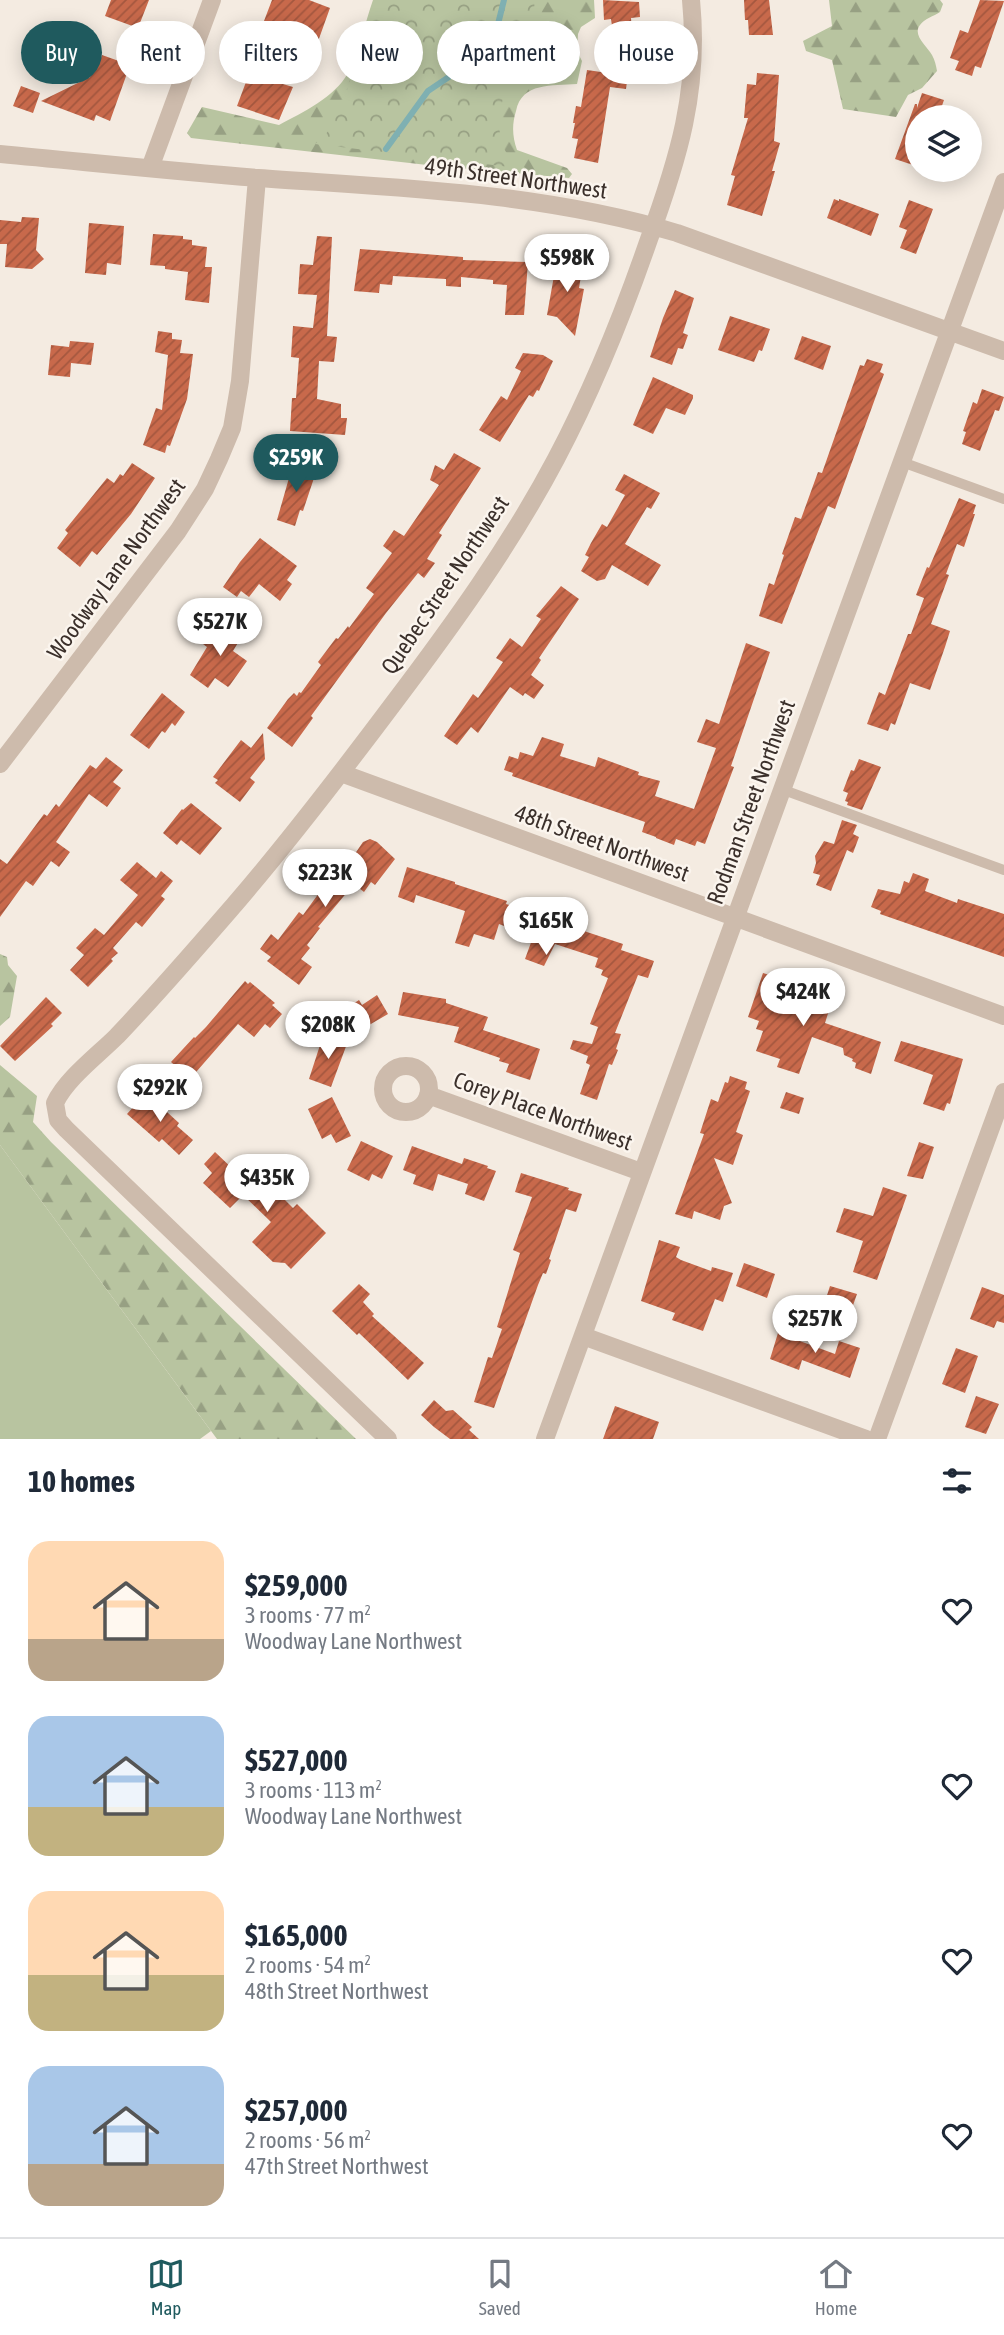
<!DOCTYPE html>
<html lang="en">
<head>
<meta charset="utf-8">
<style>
  body { margin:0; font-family:"Asap Condensed",sans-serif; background:#f6f6f7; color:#1f2937; height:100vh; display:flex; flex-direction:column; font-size:26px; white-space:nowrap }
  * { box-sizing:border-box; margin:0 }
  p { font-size:23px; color:#747a83 }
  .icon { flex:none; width:38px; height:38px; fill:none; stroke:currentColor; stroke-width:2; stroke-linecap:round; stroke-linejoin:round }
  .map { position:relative; height:1439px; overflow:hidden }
  .drawer { display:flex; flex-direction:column; background:#fff; flex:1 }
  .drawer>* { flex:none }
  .banner { position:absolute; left:21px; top:21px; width:962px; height:63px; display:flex; gap:14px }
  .fabs { position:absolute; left:905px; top:105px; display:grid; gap:14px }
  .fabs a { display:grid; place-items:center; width:77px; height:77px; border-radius:50%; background:#fff; box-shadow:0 4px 18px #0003; font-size:35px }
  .price { position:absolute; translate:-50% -60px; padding:0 16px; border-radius:24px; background:#fff; color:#222; font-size:23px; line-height:46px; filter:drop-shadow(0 2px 4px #0008) }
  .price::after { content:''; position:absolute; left:50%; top:42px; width:21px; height:16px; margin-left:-10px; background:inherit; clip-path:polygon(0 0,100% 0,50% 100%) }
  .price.current { background:#1f5a5e; color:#fff }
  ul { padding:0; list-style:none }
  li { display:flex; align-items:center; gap:21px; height:175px; padding:0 28px }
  li span { display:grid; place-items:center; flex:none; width:196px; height:140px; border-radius:21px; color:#555 }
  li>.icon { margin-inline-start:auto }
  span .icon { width:84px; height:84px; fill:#fffc; stroke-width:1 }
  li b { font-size:30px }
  h2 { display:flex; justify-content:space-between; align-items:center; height:84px; padding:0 28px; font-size:30px }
  .tag { padding:0 24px; border-radius:32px; background:#fff; box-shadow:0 4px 18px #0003; font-size:24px; line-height:63px }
  .tag.current { background:#1f5a5e; color:#fff }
  .menu { display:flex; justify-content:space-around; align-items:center; height:98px; border-top:2px solid #e0e1e3; background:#fff; font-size:19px; color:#747a83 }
  .menu a { display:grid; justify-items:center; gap:4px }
  .menu .current { color:#1f5a5e }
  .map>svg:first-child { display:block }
</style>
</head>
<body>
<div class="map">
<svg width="1004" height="1439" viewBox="0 0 1004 1439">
  <defs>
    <pattern id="forest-firs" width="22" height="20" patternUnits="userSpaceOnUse" patternTransform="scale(1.75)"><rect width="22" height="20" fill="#b8c4a0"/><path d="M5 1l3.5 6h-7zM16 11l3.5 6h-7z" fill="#97a083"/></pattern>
    <pattern id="park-crowns" width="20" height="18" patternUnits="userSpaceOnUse" patternTransform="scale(1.75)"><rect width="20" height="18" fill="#b8c4a0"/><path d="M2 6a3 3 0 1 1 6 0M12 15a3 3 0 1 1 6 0" fill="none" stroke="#97a083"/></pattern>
    <pattern id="building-hatch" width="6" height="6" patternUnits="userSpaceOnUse" patternTransform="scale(1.75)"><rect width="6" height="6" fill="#c8694b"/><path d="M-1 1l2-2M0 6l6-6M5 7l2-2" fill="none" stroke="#a4573f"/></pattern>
  </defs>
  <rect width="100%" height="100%" fill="#f4ebe1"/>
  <path fill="url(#forest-firs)" d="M373 0H594L595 18 581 27 578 34 577 51 582 61 577 84C552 86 522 82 516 111 512 124 512 136 517 150L567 168 572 174 569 178 436 166 191 138 187 133 202 107 279 125C303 112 334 98 348 73 359 53 365 22 373 0Z
    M829 0H940L943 4 940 12C934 16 924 19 920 25 912 35 927 46 932 55 935 60 936 66 937 71L922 88 908 95 896 117 843 109 832 60 806 51 803 41 832 26Z
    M0 954 7 957 8 965 17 976 10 1017 0 1026Z
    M0 1065 37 1096 33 1122 51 1142 356 1439H217L0 1145Z"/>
  <path fill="url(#park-crowns)" d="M379 0H535L533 17C520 52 485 117 506 152 511 159 520 164 527 169L315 144 325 136 339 111Z"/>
  <path fill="#b8c4a0" d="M0 1145 211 1431 200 1439H0Z"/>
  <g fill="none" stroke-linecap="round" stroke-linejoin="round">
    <path stroke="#7fb0b2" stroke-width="6" d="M386 149 428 91 492 48 504 0"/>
  </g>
  <path fill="url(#building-hatch)" d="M111 0H149L138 28 105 16Z
    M272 0H309L330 8 312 58 286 47 276 82 293 87 279 120 237 106 246 82 242 80 248 63 253 65 268 23 264 21Z
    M603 0 639 2 640 17 631 18 632 32 613 33 611 19 604 20Z
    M744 0H769L773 35H749L748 20H745Z
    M980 0 1004 1 981 68 975 66 972 76 955 70 959 61 950 58 960 30 968 33Z
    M604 54 630 58 626 89 610 87 598 163 574 158 578 139 572 138 575 123H573L576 106 581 107 587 70 601 72Z
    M102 55 130 65 110 121 96 115 94 121 41 101 90 77 97 58H101Z
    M757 73 779 75 774 141 780 143 772 171H775L762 216 727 205 735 176 731 175 748 118H744L747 84 756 85Z
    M21 86 40 93 33 113 13 106Z
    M922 93 944 100 938 117H917V154L913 165 895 159 915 104H917V108Z
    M834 199 839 201V199L879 214 871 236 827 218Z
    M909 200 933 209 916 254 900 248 907 230 899 227Z
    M22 217 39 218 36 250 44 259 32 269 5 267 7 244H0V220L21 222Z
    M89 223 124 226 121 265 107 263 106 275 85 273Z
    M153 234 183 236V239L192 240V245L207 247 205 267H212L209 303 185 300 188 272 165 269V266L150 265Z
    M317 236 332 237 327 336 337 337 334 362 319 361 317 399 341 404V418H347L345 435 290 431 292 398H296L299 358 291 357 293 326 313 328 317 295 298 294 300 264 313 265Z
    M360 249 463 257V260L528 262 524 315H505L507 285 493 284V280L461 277V287L446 286V279L393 276 392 285 380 284 379 293 354 291Z
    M557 259 583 264 579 288 584 289 575 336 557 317 547 315Z
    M675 290 694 298 683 333 688 335 683 349 678 348 672 365 650 357 663 318Z
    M730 316 770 329 762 351 759 350 754 362 718 350Z
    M158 331 172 333V339L182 340 180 353 193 354 187 399 170 446 167 445 165 453 143 445 156 408 162 410 168 355 155 352Z
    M802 336 831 346 823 370 794 359Z
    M70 341 94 343 91 365 71 363 70 377 48 375 51 345 69 347Z
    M523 353 543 355 553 361 539 391 537 390 533 397 529 395 500 442 479 430 501 396 507 400 521 371 515 368Z
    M867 359 883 364 880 372 884 374 835 509 828 506 782 624 759 616 769 583 774 585 784 555 782 554 795 517 801 519 818 472 822 473 860 365 864 366Z
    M653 377 693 395V398L685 415 666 408 653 434 633 425Z
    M982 389 1004 397 999 411 995 410 980 451 962 444 966 432 963 431 973 402 977 404Z
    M454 453 481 468 439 533 442 535 427 559 435 563 424 578 418 573 386 613 311 716 313 718 292 747 267 728 288 699 294 693 297 696 299 692 301 693 321 665 318 662 336 638 338 639 348 626 349 628 374 594 366 588 392 553 383 546 394 530 404 536 439 485 430 480 435 465 444 470Z
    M132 463 155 478 131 514 97 555 92 551 80 567 57 548 68 533 65 530 107 478 114 483 120 474 123 476Z
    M293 464 316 472 303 511 300 510 295 526 277 520Z
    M624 474 660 493 651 509 647 507 625 544 661 565 648 586 612 565 605 579 597 581 581 571 589 557 585 555 591 543 602 524 607 527 625 495 615 490Z
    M959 498 976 505 973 514H975L964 547 957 544 946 574 949 575 931 624 950 631 945 647 930 690 910 683 895 725 891 723 888 731 867 724 879 692 885 695 908 634H911L924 598 916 595 927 567 929 568Z
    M260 538 297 566 287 580 292 584 280 601 259 584 249 597 241 591 237 597 223 587 240 562Z
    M561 586 579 599 539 658 541 660 531 675 544 685 534 699 525 693 523 696 510 687 478 733 471 727 457 745 444 736 473 694 478 698 503 662 496 658 510 638 522 647 541 619 536 616Z
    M224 623 242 636 233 651 247 661 230 685 228 687 215 678 208 688 190 675 207 647 203 644 212 632 218 627 220 628Z
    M746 643 770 652 731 766 734 767 705 844 697 841 695 846 676 839 674 845 656 838V837L642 832 645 822 512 776 513 773 504 770 509 756 518 759 520 752 533 756 542 737 564 744 560 756 595 767 598 757 639 772 638 775 660 781 655 796 694 809 716 748 697 742 706 719 719 724Z
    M162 693 185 712 175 726 172 723 165 733 162 731 149 749 130 735Z
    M263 733 265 759 250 778 255 782 240 802 215 783 218 780 213 777 241 740 251 748Z
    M106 757 123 770 113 782 121 788 107 807 89 794 56 842 70 852 59 867 51 861 33 886 26 881 0 917V859L7 864 44 814 47 816 56 804 59 807 90 765 96 769Z
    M859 759 881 767 862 810 847 805 848 802 845 801 848 793 843 791 851 770 854 771Z
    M191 803 222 828 200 855 181 840 177 845 163 833 182 809 183 810Z
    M842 820 857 825 853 834 859 837 853 853 847 850 831 891 816 885 820 875 813 873 816 863 815 856 824 841 834 844Z
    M370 839 377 842 395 859 375 885 371 882 364 892 354 884 318 927 320 928 307 945 310 948 301 959 312 967 299 985 267 961 271 957 260 949 271 934 278 940 299 912 303 915 338 867 348 864 363 842Z
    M137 862 156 878 161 871 173 881 161 896 165 899 142 927 136 922 113 948 118 953 111 959 113 961 88 987 70 970 84 955 76 948 95 928 104 935 138 895 120 880Z
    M407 867 455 882V884L507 901 506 904 558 920 570 924 569 926 623 944 621 950 654 961 648 978 638 975 615 1033 621 1034 616 1049 618 1050 612 1065 609 1064 597 1100 580 1094 590 1065 586 1063 588 1056 570 1049 573 1040 592 1044 598 1027 590 1024 608 978 601 975 603 970 595 967 598 958 555 944 544 966 525 959 533 937 499 924 494 940 474 934 469 947 455 943 465 911 416 895 414 903 398 897Z
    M913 873 929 879 925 891 957 903 958 899 1004 914V957L880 914 881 911 871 907 878 889 900 894 904 881 909 883Z
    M763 973 779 978 776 987 809 997 810 994 832 1001 825 1023 881 1042 871 1074 855 1068 856 1063 852 1061 853 1059 844 1055 843 1048 812 1037 799 1074 777 1067 780 1059 756 1051 763 1031 756 1029 759 1021 748 1017Z
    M245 981 248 984 250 982 275 1003 272 1005 282 1014 270 1028 265 1024 254 1037 238 1024 190 1079 171 1062 194 1037 195 1038 206 1027Z
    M403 992 446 999V1003L488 1017 483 1030 540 1049 530 1080 506 1072 509 1064 499 1061 500 1058 454 1042 459 1027 398 1015Z
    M377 995 388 1014 352 1035 339 1013 359 1000 362 1005Z
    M46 997 62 1013 51 1024 53 1026 15 1061 0 1046Z
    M331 1036 348 1041 331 1087 309 1079 322 1039 330 1041Z
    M901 1041 963 1059 950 1104 947 1103 944 1111 923 1104 933 1075 894 1061Z
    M730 1076 747 1082 745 1089 750 1091 736 1132 743 1135 733 1165 714 1158 732 1203 724 1206 720 1220 694 1211 692 1219 675 1214 704 1134 700 1133 711 1099 718 1102 725 1082 728 1083Z
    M786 1092 804 1098 799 1114 780 1108Z
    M146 1093 179 1123 177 1126 193 1140 179 1155 162 1139 159 1142 127 1114Z
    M332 1097 351 1136 336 1143 331 1134 322 1139 308 1109Z
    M361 1141 393 1156 382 1179 372 1174 369 1181 347 1170Z
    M919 1142 934 1147 923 1179 907 1176Z
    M412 1146 462 1164 464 1158 488 1166 487 1168 496 1171 484 1201 465 1194 468 1184 438 1174 433 1191 413 1184 416 1175 403 1170Z
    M215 1152 235 1171 238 1167 274 1201 281 1196 293 1208 297 1204 326 1233 291 1269 285 1263 273 1262 252 1242 271 1222 243 1195 230 1208 203 1183 212 1173 204 1164Z
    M521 1173 569 1188 568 1190 582 1194 576 1212 566 1209 549 1259 551 1260 546 1274 543 1273 538 1285 494 1408 474 1402 488 1357 492 1358 502 1329 497 1327 520 1253 513 1250 532 1197 515 1192Z
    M883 1187 907 1195 877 1280 853 1272 863 1241 836 1232 844 1208 873 1216Z
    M659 1240 680 1247 676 1257 681 1260 711 1271 712 1267 733 1273 723 1302 715 1299 703 1331 672 1320 675 1313 641 1301Z
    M744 1263 775 1274 767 1298 736 1286Z
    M359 1284 370 1294 363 1302 374 1314 372 1316 424 1363 408 1380 359 1333 357 1335 332 1311Z
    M830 1286 857 1294 846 1325 820 1317Z
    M982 1287 1004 1295V1323L997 1321 994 1328 970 1319Z
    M778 1333 835 1354 839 1341 860 1348 850 1378 802 1360 799 1370 770 1359Z
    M956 1348 978 1356 965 1393 942 1384Z
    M976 1396 999 1404 986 1434 965 1427Z
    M434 1400 446 1411 453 1410 472 1427 469 1430 479 1439H450L434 1427 421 1415Z
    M615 1406 659 1422 653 1439H603Z"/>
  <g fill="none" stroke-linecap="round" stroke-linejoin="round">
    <path stroke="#cdbbac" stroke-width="10" d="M902 462 1004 499
      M781 789 1004 870"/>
    <path stroke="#cdbbac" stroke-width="18" d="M0 154C86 162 172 171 258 178 400 188 540 192 677 233L1004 351
      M150 168 212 0
      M0 764 178 531 205 489 219 459 232 428 240 381 257 178
      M341 773 1004 1016
      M383 1089a23 23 0 1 1 46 0a23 23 0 1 1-46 0Z
      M428 1095 641 1172
      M583 1336 866 1439
      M388 1439 66 1129 58 1120 55 1103C66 1079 98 1055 117 1036 158 993 196 949 235 904 290 840 342 772 393 704 452 626 510 546 556 459 593 389 622 317 648 242 678 160 700 90 691 0
      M545 1439 1004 182
      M877 1439 1004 1092"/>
  </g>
  <g text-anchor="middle" stroke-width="5" stroke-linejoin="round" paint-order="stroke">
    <g font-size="23" fill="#3b302b" stroke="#fbf5ee">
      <text transform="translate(516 178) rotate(8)" y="8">49th Street Northwest</text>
      <text transform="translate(116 569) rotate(-54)" y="8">Woodway Lane Northwest</text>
      <text transform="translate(445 585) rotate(-56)" y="8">Quebec Street Northwest</text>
      <text transform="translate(751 802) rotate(-70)" y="8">Rodman Street Northwest</text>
      <text transform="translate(602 843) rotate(20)" y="8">48th Street Northwest</text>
      <text transform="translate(543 1111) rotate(20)" y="8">Corey Place Northwest</text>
    </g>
  </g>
</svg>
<div class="fabs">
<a><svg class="icon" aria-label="layers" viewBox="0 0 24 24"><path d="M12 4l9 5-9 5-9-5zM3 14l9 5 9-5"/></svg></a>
</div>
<b class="price" style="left:567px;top:294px">$598K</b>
<b class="price current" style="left:296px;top:494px">$259K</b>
<b class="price" style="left:220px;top:658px">$527K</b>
<b class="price" style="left:325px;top:909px">$223K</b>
<b class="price" style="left:546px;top:957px">$165K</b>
<b class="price" style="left:803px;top:1028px">$424K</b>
<b class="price" style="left:328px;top:1061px">$208K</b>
<b class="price" style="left:160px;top:1124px">$292K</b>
<b class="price" style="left:267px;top:1214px">$435K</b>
<b class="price" style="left:815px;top:1355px">$257K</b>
<div class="banner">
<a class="tag current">Buy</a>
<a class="tag">Rent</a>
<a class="tag">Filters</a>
<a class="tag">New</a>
<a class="tag">Apartment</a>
<a class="tag">House</a>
</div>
</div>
<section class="drawer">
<h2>10 homes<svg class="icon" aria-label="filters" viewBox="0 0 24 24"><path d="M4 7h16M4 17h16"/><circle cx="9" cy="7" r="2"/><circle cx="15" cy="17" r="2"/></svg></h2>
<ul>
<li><span style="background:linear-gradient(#ffd9b3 70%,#b9a48a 0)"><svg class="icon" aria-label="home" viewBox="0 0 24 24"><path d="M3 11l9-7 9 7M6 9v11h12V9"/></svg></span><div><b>$259,000</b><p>3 rooms · 77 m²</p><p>Woodway Lane Northwest</p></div><svg class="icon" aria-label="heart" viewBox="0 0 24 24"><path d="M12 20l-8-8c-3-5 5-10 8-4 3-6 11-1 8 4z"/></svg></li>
<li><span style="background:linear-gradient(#a9c7e8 65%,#c2b280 0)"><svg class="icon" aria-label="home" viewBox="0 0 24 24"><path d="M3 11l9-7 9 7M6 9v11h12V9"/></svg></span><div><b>$527,000</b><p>3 rooms · 113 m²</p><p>Woodway Lane Northwest</p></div><svg class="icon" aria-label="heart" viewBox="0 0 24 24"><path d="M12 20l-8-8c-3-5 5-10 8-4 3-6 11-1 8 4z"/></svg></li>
<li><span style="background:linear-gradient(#ffd9b3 60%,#c2b280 0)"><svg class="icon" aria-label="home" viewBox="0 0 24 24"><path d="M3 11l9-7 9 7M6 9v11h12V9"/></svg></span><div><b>$165,000</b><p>2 rooms · 54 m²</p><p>48th Street Northwest</p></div><svg class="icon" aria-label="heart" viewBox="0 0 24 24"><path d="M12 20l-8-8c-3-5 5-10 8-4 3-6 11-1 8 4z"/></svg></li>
<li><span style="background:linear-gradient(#a9c7e8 70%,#b9a48a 0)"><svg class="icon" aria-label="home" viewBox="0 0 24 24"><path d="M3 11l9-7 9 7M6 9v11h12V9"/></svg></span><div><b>$257,000</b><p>2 rooms · 56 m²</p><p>47th Street Northwest</p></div><svg class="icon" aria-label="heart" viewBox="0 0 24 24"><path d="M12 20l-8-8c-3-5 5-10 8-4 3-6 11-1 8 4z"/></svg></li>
</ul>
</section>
<nav class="menu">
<a class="current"><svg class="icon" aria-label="map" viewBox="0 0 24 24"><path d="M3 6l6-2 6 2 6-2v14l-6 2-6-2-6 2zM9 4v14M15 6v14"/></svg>Map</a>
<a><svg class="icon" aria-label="saved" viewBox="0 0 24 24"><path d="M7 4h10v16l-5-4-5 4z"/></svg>Saved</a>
<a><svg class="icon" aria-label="home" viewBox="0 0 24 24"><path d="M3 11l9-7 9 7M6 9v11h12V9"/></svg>Home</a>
</nav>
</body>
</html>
